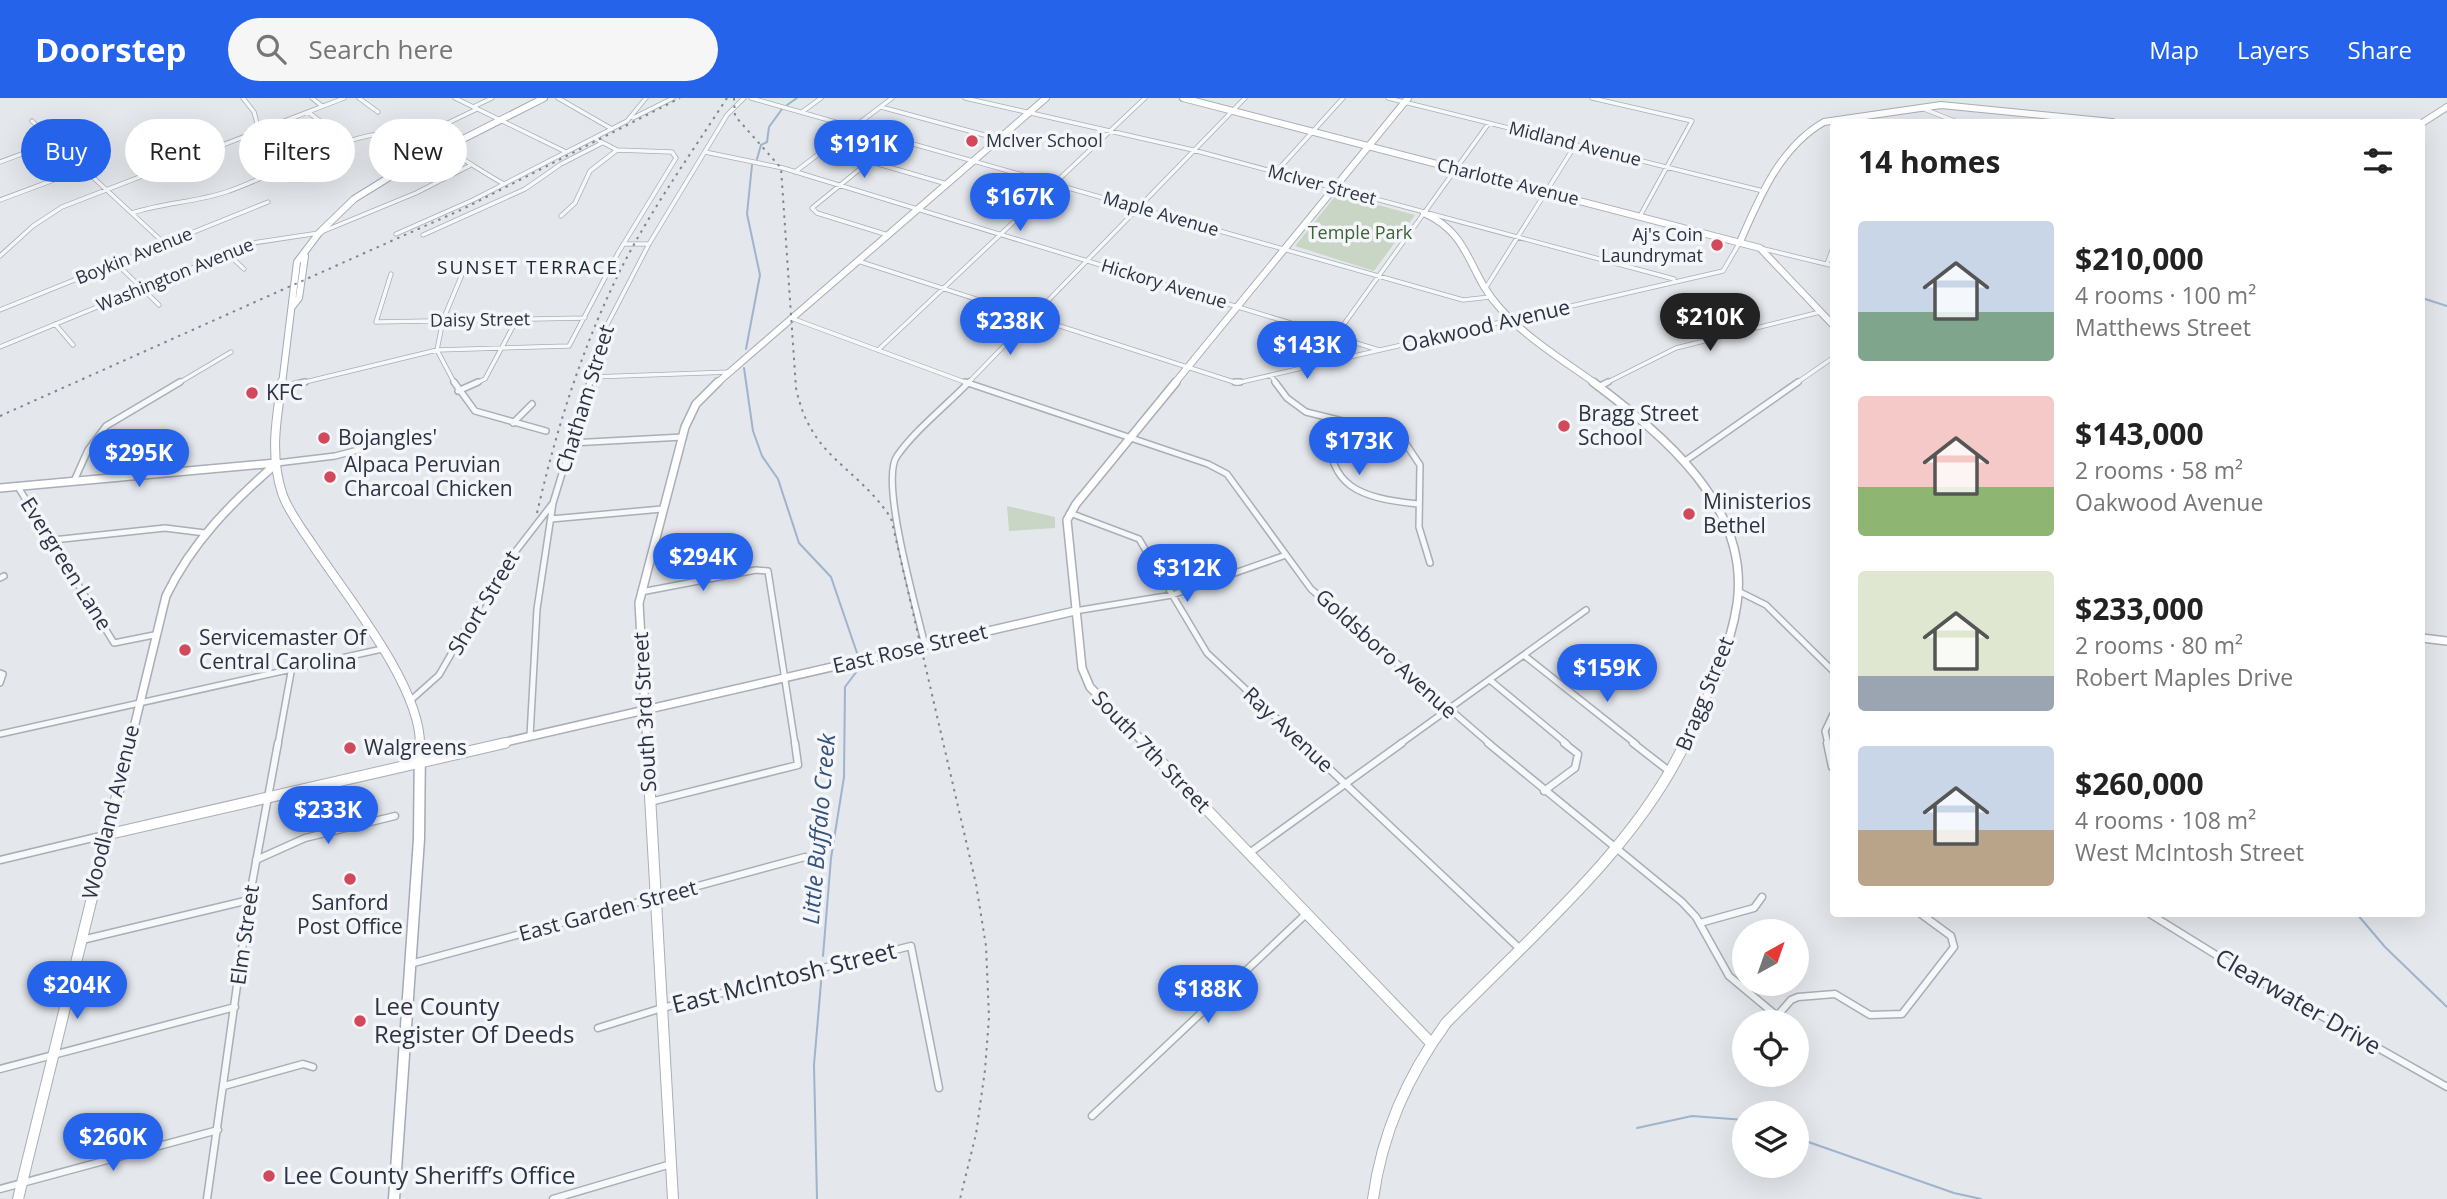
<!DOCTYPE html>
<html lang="en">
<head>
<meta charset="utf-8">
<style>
  body { margin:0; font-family:"Open Sans",sans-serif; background:#f6f6f6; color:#222; height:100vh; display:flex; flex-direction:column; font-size:26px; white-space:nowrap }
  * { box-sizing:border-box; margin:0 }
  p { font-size:23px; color:#767676 }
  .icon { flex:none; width:38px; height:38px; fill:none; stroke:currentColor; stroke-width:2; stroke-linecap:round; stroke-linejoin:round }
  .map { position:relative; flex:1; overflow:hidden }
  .panel { position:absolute; left:1830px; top:21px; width:595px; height:798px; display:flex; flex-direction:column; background:#fff; border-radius:7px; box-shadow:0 7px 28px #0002 }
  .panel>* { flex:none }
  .top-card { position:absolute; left:21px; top:21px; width:665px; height:63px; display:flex; gap:14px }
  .needle { width:46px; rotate:40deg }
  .controls { position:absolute; left:1732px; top:821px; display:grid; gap:14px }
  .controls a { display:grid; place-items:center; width:77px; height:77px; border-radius:50%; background:#fff; box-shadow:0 7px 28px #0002; font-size:35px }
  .price { position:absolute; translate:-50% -60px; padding:0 16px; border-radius:24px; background:#2563eb; color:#fff; font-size:23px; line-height:46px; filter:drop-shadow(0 2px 4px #0008) }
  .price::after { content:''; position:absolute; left:50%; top:42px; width:21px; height:16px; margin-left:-10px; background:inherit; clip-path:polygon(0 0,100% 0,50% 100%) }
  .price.current { background:#222; color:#fff }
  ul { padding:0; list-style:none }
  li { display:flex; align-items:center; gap:21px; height:175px; padding:0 28px }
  li span { display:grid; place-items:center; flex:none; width:196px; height:140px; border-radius:7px; color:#555 }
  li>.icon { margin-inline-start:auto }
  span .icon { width:84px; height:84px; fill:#fffc; stroke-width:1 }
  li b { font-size:30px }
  h2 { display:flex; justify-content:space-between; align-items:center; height:84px; padding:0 28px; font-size:30px }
  .chip { padding:0 24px; border-radius:32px; background:#fff; box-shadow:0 7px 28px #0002; font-size:24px; line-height:63px }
  .chip.current { background:#2563eb; color:#fff }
  header { display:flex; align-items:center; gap:42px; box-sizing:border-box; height:98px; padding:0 35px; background:#2563eb; color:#fff }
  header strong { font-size:33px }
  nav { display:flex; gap:38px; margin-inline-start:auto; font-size:24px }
  .search { width:490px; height:63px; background:#f6f6f6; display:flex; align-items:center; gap:18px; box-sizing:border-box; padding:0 24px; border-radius:38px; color:#767676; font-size:26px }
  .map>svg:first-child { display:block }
</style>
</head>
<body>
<header>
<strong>Doorstep</strong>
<div class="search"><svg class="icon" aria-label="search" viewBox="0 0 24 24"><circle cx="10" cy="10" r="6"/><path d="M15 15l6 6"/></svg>Search here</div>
<nav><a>Map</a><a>Layers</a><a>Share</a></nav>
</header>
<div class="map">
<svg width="2447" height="1101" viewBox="0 0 2447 1101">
  <rect width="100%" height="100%" fill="#e4e7ec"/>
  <path fill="#c9d6c5" d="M1337 96 1415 117 1374 173 1295 148Z
    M1007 408 1055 419V430L1009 433Z"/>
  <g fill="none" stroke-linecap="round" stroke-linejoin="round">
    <path stroke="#9fb4cc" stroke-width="2" d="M787 7 797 0
      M757 61 761 47 767 44 769 29 782 11
      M2422 200 2447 208
      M746 251 760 177 747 116 752 67
      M744 270 753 333 762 358 778 381 799 445 831 479 857 555
      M2357 816 2385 849 2447 909
      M823 858 831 760 844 679 845 589 860 569
      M1637 1030 1692 1018 1745 1022
      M1797 1040 1954 1095 1981 1101
      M817 1101 814 967 822 873"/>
    <g stroke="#a9aeb7" stroke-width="5">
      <path id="street-far2" d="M243 0 254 14 258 29 301 65
        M312 0 322 8
        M359 0 378 14
        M455 0 566 54
        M558 0 612 31
        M751 0 1463 202 1490 199
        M965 0 1193 52 1674 181
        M1388 0 1763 93
        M1592 0 1692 23 1640 118
        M473 9 492 0
        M881 9 999 41
        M1919 9 1957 24
        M308 14 349 45
        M802 14 821 0
        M633 20 673 0
        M32 23 164 145
        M705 54 783 70 1379 252
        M381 57 477 11
        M868 63 947 86
        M0 64 54 44
        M795 74 892 0
        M1276 74 1343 0
        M0 102 83 71
        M132 115C163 105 196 104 226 94 275 78 348 32 398 35 435 38 472 69 504 86
        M561 118 575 105 590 73 617 52
        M396 136 473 102 627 23 646 0
        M423 137 525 91 561 66 602 45
        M888 137 817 115 812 110 897 41
        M623 146H649
        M1760 150 1834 168
        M227 155 244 171
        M0 158 33 128 62 109 344 0
        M858 163 1237 285 1723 173 1740 144
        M116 165 159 207
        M1827 166 1834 147
        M391 176 376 224 585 220
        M1485 191 1576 46
        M0 212 268 104
        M791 220 970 286
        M55 226 73 247
        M0 249 253 145 319 135 416 95 469 68
        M878 252 1145 0
        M1313 269 1489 25
        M1271 278 1277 286
        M592 279 731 274
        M177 286 231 254
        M297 286 437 252 569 248 618 155 676 60 672 54 617 52 594 40
        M455 286 437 252 443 222 463 174
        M474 286 485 281 517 221
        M589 286 607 227 649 146 727 17 744 0
        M967 286 1245 0
        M1604 286 1676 250 1820 214
        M1795 286 1834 259"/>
    </g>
    <g stroke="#a9aeb7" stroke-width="8">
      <path id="street-far1" d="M454 284 475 313 546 333
        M965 284 1208 366 1227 376 1311 491 1490 646
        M1235 284H1240
        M1275 284 1287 300 1306 314 1387 334 1404 343 1420 367 1419 429 1430 465
        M1598 289 1608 284
        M281 290 305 284
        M458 293 478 284
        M513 325 532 306
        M1329 325C1325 390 1361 400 1418 406
        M571 345 683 339
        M1685 363 1798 284
        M277 365 335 358 362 351
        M74 383 88 352 106 328 180 284
        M18 389 114 545 154 537
        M1070 415 1139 441 1207 555 1304 646
        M551 421 662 411
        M53 442 165 430 205 435
        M0 480 4 478
        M1738 493 1766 507 1834 574
        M641 494 756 472 768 473 795 646
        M1075 513 1172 497 1286 457
        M925 548C918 515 879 383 897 358 916 331 946 308 969 284
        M1525 558 1636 646
        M0 575 3 576 0 585
        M1491 583 1567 646
        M411 602 439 577 495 480 553 405
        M0 636 382 551
        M530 638 537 511 553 405 590 284
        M278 646 291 574
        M1400 646 1586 512
        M1828 646 1825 633 1834 614"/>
    </g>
    <g stroke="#a9aeb7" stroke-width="9">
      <path id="street" d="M1302 645 1519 850
        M1488 645 1682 804 1696 819 1729 878 1777 918 1791 902 1798 899 1835 896 1870 917 1902 916 1954 849 1951 838 1921 816
        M1633 645 1669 673
        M1827 645 1832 669
        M1544 693 1575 670 1578 656 1564 645
        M650 704 798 667 795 645
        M1248 756 1402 645
        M0 762 105 737
        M256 762 305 740 395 718
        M2150 816 2242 873 2447 989
        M1700 825 1754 810 1762 799
        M82 842 249 802
        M410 866 805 759
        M598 930 662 910 911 848 939 990
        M0 971 235 909
        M224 988 303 966 313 969
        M1092 1018 1306 816
        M0 1091 218 1032
        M207 1101 249 802 278 645
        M553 1101 671 1066"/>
    </g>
    <g stroke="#a9aeb7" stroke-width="8">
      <path id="secondary-far2" d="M1183 0 1760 150 1834 228
        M2422 25 2447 9
        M1424 115C1471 136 1468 175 1499 209 1526 240 1563 262 1596 286
        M1740 144C1759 100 1780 49 1824 24L1941 7 2112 24
        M716 286 1046 0
        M1174 286 1408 0"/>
    </g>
    <g stroke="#a9aeb7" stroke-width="10">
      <path id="secondary-far1" d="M1593 284C1663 337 1751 408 1737 506 1730 554 1705 603 1684 646
        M0 390 276 365
        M2422 540 2447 543
        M130 646 166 498C192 444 232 404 277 365
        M497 646 1075 513
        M647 646 639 505 685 329 696 306 718 284
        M1145 646 1090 589 1082 570 1067 422 1076 406 1176 284"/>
    </g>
    <g stroke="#a9aeb7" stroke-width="12">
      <path id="secondary" d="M647 645 673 1101
        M1143 645 1431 945
        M105 737 505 645
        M18 1101 130 645
        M1373 1101C1382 1035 1407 979 1446 925 1528 841 1635 751 1685 645"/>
    </g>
    <g stroke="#a3abb8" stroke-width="8">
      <path id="primary-far2" d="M292 209 299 200 305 158
        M282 286 297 164 319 135 354 101 396 75 544 0"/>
    </g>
    <g stroke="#a3abb8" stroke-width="10">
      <path id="primary-far1" d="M282 284C276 322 270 358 282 395 288 413 302 431 312 446 345 496 420 587 420 646"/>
    </g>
    <g stroke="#a3abb8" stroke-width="13">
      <path id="primary" d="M394 1101 419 741 420 645"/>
    </g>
    <use href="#street-far2" stroke="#f7f8fa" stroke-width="3.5"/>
    <use href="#street-far1" stroke="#f7f8fa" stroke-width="5"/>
    <use href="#street" stroke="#f7f8fa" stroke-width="6"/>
    <use href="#secondary-far2" stroke="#fff" stroke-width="6"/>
    <use href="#secondary-far1" stroke="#fff" stroke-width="7"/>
    <use href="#secondary" stroke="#fff" stroke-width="10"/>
    <use href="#primary-far2" stroke="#fff" stroke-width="6"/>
    <use href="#primary-far1" stroke="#fff" stroke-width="8"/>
    <use href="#primary" stroke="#fff" stroke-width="10"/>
    <path stroke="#7d8696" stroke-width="2" stroke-dasharray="2.5 5" stroke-linecap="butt" d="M734 0 735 18 781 70 796 290C811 361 855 366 891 420L976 786 986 848 989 919 985 972 976 1036 960 1101
      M0 318 463 111 680 0
      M537 415C557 328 584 243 625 163 655 106 692 54 727 0"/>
  </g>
  <g fill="#d1495b" stroke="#f4f6f9" stroke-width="2.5">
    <circle cx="972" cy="43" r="7"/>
    <circle cx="1717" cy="147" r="7"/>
    <circle cx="252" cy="295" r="7"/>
    <circle cx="1564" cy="328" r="7"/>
    <circle cx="324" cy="340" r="7"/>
    <circle cx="330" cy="379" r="7"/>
    <circle cx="1689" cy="416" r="7"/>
    <circle cx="185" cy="552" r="7"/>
    <circle cx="350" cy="650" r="7"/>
    <circle cx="350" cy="781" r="7"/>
    <circle cx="360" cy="923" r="7"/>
    <circle cx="269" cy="1078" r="7"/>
  </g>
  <g text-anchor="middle" stroke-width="7" stroke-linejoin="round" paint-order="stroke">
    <g font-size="18" fill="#2b3445" stroke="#f4f6f9" text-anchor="start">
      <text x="986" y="49">McIver School</text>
      <text x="1703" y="143" text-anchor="end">Aj's Coin<tspan x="1703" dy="21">Laundrymat</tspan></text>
    </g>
    <g font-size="18" fill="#2b3445" stroke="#f4f6f9">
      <text transform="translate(1575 46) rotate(14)" y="6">Midland Avenue</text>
      <text transform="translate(1508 84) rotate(14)" y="6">Charlotte Avenue</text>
      <text transform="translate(1322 87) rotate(15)" y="6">McIver Street</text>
      <text transform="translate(1161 116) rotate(16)" y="6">Maple Avenue</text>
      <text transform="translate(134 158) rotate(-22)" y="6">Boykin Avenue</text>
      <text transform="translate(175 177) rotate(-22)" y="6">Washington Avenue</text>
      <text transform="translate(1164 186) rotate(17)" y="6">Hickory Avenue</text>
      <text transform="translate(480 222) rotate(-1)" y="6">Daisy Street</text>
    </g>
    <g font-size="18" fill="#3f6138" stroke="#f4f6f9">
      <text x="1360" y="141">Temple Park</text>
    </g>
    <g font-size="19" letter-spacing="2" fill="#1d2536" stroke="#f4f6f9">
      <text x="528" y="176">SUNSET TERRACE</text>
    </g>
    <g font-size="21" fill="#2b3445" stroke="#f4f6f9">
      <text transform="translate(1486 228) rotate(-13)" y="7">Oakwood Avenue</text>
      <text transform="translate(585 301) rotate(-73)" y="7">Chatham Street</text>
      <text transform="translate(66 466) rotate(58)" y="7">Evergreen Lane</text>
      <text transform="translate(484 505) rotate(-59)" y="7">Short Street</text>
      <text transform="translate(910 551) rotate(-13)" y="7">East Rose Street</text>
      <text transform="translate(1386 556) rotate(42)" y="7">Goldsboro Avenue</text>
      <text transform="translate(1705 596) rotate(-68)" y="7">Bragg Street</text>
      <text transform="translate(645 614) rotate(-93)" y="7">South 3rd Street</text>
      <text transform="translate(1288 632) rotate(43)" y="7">Ray Avenue</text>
      <text transform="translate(1151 654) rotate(46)" y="7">South 7th Street</text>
      <text transform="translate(111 714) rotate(-76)" y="7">Woodland Avenue</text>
      <text transform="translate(608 813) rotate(-15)" y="7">East Garden Street</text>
      <text transform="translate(245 837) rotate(-82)" y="7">Elm Street</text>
    </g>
    <g font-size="21" fill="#2b3445" stroke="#f4f6f9" text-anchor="start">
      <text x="266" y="302">KFC</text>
      <text x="1578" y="323">Bragg Street<tspan x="1578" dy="24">School</tspan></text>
      <text x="338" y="347">Bojangles'</text>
      <text x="344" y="374">Alpaca Peruvian<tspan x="344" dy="24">Charcoal Chicken</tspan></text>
      <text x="1703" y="411">Ministerios<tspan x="1703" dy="24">Bethel</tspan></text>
      <text x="199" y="547">Servicemaster Of<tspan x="199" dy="24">Central Carolina</tspan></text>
      <text x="364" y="657">Walgreens</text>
      <text x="350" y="812" text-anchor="middle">Sanford<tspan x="350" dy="24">Post Office</tspan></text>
    </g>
    <g font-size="23" font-style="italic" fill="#34527a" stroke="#f4f6f9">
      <text transform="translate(819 731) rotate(-85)" y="8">Little Buffalo Creek</text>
    </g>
    <g font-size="24" fill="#2b3445" stroke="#f4f6f9">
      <text transform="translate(784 880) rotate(-14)" y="8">East McIntosh Street</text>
      <text transform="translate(2298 904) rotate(30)" y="8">Clearwater Drive</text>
    </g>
    <g font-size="24" fill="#2b3445" stroke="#f4f6f9" text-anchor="start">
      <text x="374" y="917">Lee County<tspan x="374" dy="28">Register Of Deeds</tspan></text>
      <text x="283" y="1086">Lee County Sheriff’s Office</text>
    </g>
  </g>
</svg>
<div class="controls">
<a><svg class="needle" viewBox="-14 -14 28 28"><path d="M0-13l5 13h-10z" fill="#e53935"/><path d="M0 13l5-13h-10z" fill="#767676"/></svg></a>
<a><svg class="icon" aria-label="locate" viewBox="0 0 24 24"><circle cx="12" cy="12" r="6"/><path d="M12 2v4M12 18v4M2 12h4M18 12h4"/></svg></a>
<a><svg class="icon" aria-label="layers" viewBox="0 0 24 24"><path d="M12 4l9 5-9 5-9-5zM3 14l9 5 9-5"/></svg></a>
</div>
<b class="price" style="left:864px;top:82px">$191K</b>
<b class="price" style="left:1020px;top:135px">$167K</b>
<b class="price current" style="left:1710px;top:255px">$210K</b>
<b class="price" style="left:1010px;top:259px">$238K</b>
<b class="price" style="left:1307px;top:283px">$143K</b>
<b class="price" style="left:1359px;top:379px">$173K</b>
<b class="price" style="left:139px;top:391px">$295K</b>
<b class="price" style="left:703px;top:495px">$294K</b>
<b class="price" style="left:1187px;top:506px">$312K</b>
<b class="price" style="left:1607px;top:606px">$159K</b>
<b class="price" style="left:328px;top:748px">$233K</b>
<b class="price" style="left:77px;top:923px">$204K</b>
<b class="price" style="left:1208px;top:927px">$188K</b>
<b class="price" style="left:113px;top:1075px">$260K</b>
<div class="top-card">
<a class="chip current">Buy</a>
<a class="chip">Rent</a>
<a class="chip">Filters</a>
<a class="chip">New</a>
</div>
<section class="panel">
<h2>14 homes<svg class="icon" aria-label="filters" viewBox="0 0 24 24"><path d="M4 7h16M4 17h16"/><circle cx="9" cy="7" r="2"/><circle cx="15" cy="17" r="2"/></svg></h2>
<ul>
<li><span style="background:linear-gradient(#c9d6e8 65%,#7fa58c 0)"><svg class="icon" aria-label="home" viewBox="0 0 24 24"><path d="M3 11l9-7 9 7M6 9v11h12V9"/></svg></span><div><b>$210,000</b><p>4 rooms · 100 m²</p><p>Matthews Street</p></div></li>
<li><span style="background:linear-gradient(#f6c9c9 65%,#8fb573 0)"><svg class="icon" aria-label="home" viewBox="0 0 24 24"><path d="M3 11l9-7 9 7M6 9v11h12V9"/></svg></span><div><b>$143,000</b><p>2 rooms · 58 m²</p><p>Oakwood Avenue</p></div></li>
<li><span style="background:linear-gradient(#dfe7d0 75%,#9aa5b1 0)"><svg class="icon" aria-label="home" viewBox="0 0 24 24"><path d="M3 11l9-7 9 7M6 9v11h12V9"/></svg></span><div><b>$233,000</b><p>2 rooms · 80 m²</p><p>Robert Maples Drive</p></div></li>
<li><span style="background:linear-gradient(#c9d6e8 60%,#b9a48a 0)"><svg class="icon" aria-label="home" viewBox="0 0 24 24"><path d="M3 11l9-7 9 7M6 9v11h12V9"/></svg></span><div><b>$260,000</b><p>4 rooms · 108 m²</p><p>West McIntosh Street</p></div></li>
</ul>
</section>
</div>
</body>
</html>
